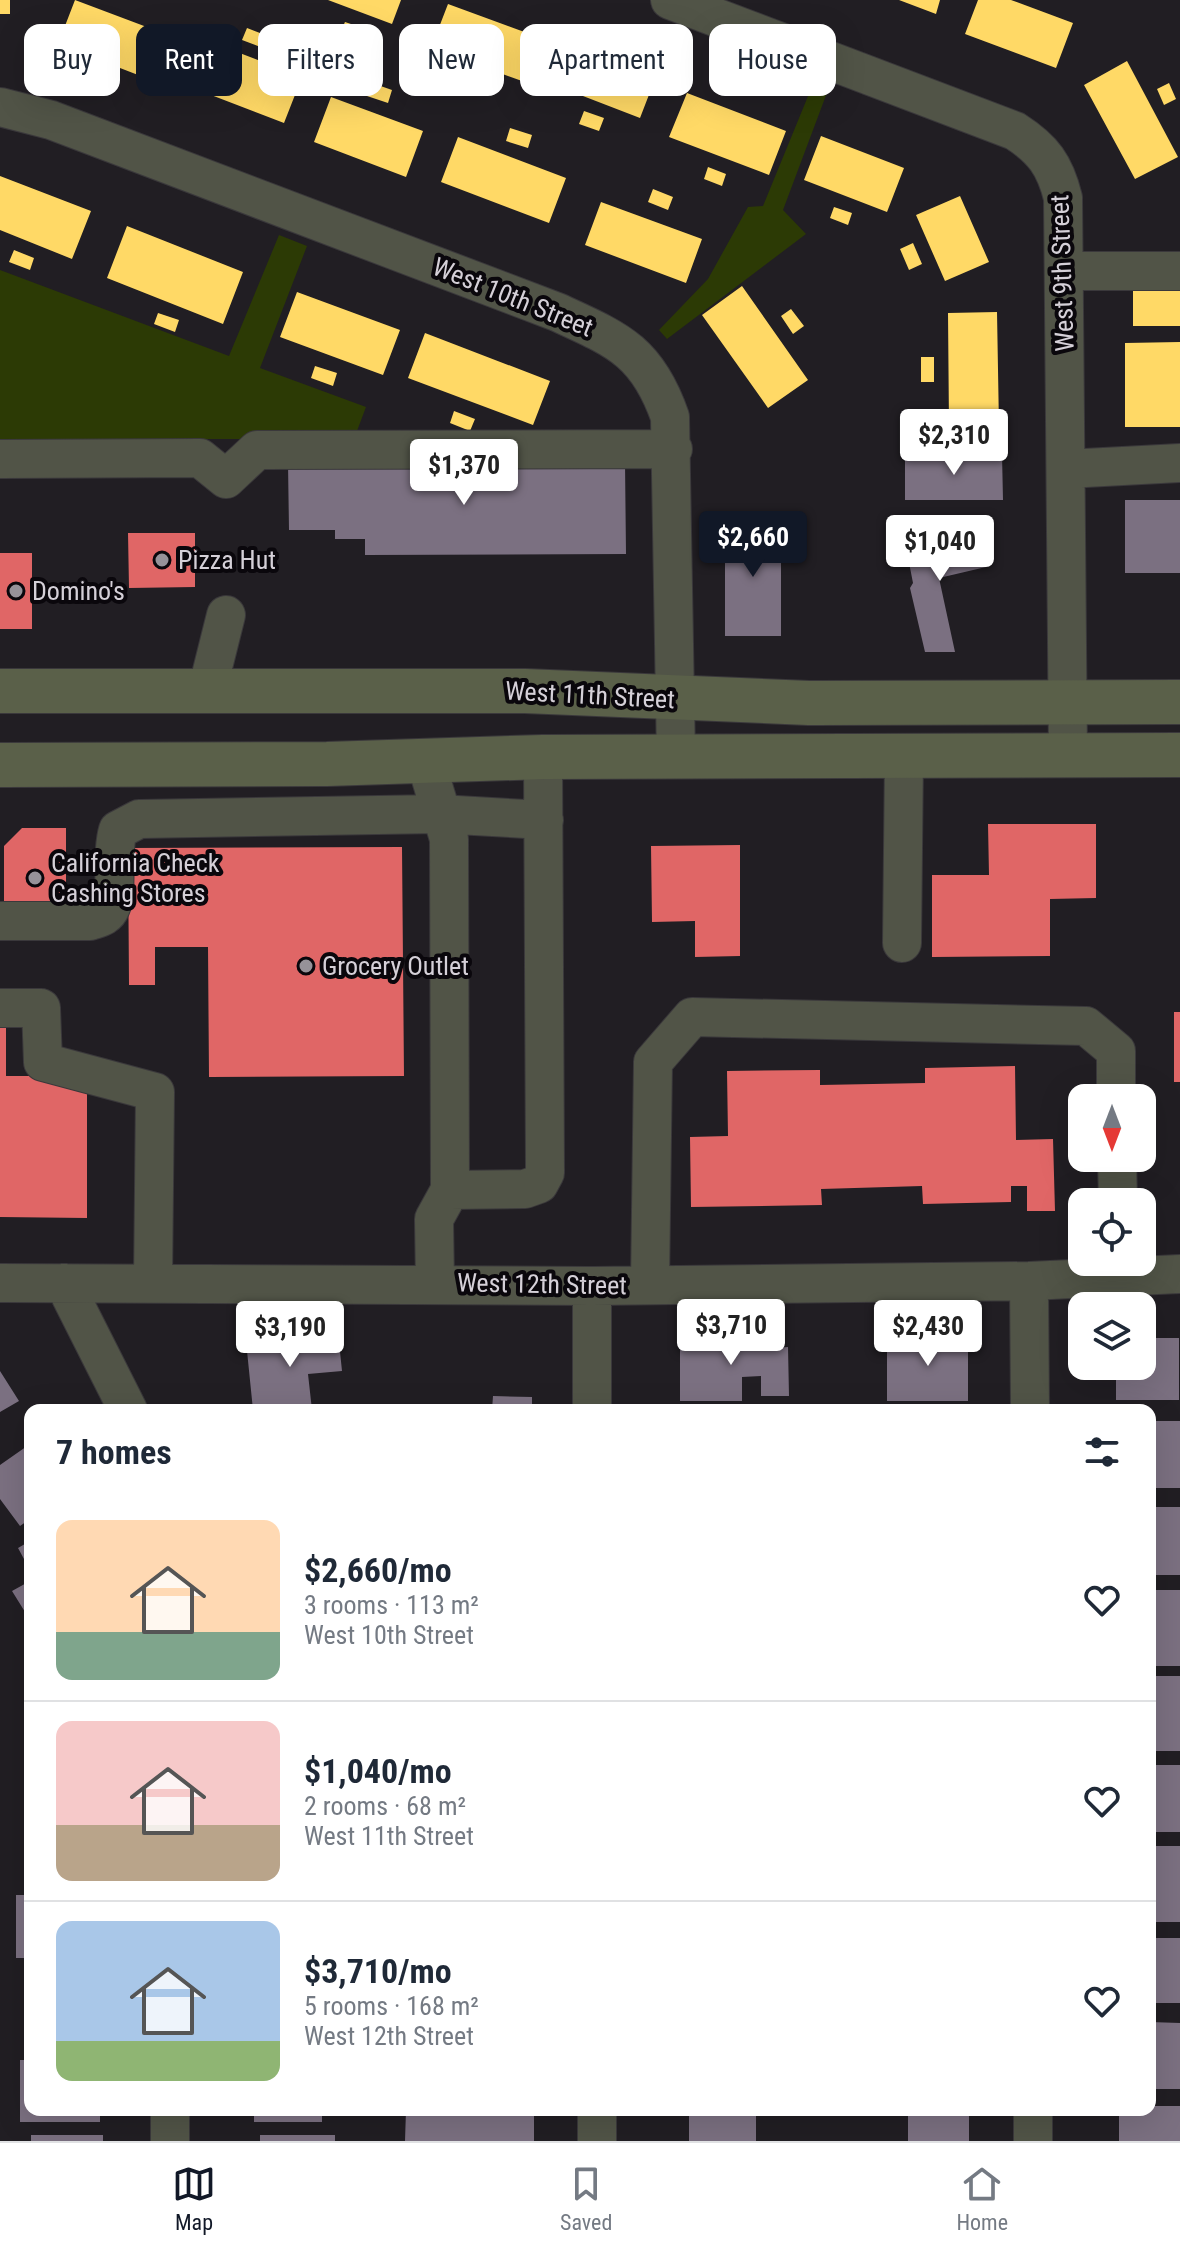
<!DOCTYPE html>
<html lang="en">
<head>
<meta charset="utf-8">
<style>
  body { margin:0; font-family:"Roboto Condensed",sans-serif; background:#f6f6f7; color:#1f2937; height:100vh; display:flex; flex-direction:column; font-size:30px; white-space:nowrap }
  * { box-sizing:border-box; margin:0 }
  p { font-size:26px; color:#747a83 }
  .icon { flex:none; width:44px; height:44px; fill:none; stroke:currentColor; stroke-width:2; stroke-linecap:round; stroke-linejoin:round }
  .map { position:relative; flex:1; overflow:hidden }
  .drawer { position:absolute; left:24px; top:1404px; width:1132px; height:712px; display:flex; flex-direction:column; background:#fff; border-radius:16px; box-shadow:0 8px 32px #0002 }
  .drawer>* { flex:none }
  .hud { position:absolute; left:24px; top:24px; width:1132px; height:72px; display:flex; gap:16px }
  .needle { width:52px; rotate:180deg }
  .fabs { position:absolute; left:1068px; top:1084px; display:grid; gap:16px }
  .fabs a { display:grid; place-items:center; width:88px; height:88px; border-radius:16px; background:#fff; box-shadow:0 8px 32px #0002; font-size:40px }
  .price { position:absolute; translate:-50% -68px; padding:0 18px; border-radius:8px; background:#fff; color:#222; font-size:26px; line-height:52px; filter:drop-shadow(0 2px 4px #0008) }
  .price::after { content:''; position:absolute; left:50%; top:48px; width:24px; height:18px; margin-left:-12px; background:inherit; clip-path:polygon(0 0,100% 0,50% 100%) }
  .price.on { background:#111827; color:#fff }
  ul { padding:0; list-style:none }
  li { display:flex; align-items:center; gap:24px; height:200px; padding:0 32px }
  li+li { border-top:2px solid #e0e1e3 }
  li span { display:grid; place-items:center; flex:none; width:224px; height:160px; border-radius:16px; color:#555 }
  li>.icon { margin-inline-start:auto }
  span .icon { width:96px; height:96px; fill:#fffc; stroke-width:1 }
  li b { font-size:34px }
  h2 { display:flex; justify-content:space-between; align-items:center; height:96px; padding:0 32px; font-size:34px }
  .chip { padding:0 28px; border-radius:16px; background:#fff; box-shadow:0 8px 32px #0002; font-size:28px; line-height:72px }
  .chip.on { background:#111827; color:#fff }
  .tabs { display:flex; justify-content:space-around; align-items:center; height:112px; border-top:2px solid #e0e1e3; background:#fff; font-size:22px; color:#747a83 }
  .tabs a { display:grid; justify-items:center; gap:4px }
  .tabs .on { color:#111827 }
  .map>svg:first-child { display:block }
</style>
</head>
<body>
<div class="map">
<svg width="1180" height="2141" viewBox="0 0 1180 2141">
  <rect width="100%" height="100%" fill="#211e23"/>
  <path fill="#2c3a05" d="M813 84 828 90 783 210 806 234 667 339 659 330 708 279 748 207 763 206Z
    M279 235 307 246 260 368 366 407 354 439H0V270L229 356Z"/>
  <path fill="#ffd966" d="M0 0H10V14H0Z
    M75 0 168 35 151 80 58 44Z
    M328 0H401L392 24Z
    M899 0H940L936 14Z
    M978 0H1011L1073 23 1056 68 965 34Z
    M448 4 538 37 522 81 431 48Z
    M345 22 366 29 362 41 340 33Z
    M247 28 268 36 263 48 242 40Z
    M203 39 302 77 284 123 185 85Z
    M574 42 657 74 640 118 557 86Z
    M1127 61 1178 157 1135 179 1084 85Z
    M461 74 482 81 477 93 457 86Z
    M372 83 392 90 388 103 367 96Z
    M1169 83 1176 99 1164 105 1157 89Z
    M687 93 786 131 769 175 669 137Z
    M331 97 423 131 406 177 314 142Z
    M584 111 604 118 599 131 579 124Z
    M510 128 532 135 528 148 506 141Z
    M821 136 904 168 887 212 804 180Z
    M458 137 566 178 549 223 441 182Z
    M708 167 726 174 722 186 704 179Z
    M0 176 91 211 72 259 0 230Z
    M653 189 673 197 668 210 648 202Z
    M960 196 989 262 945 281 916 215Z
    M601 202 702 239 686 283 585 245Z
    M834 207 852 213 848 225 830 218Z
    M127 226 243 272 223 324 107 278Z
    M913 243 922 264 909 270 900 249Z
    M14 250 34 258 30 270 9 262Z
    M742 286 808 380 768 408 702 315Z
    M1133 288H1180V326H1133Z
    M297 292 400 330 383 375 280 337Z
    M791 309 804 326 793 334 781 316Z
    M997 312 999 427H949L948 313Z
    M158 313 179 320 175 332 154 324Z
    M425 333 550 381 533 425 408 378Z
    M1180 342V427H1125V343Z
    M921 357H934V382H921Z
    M315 366 337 373 333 386 311 378Z
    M454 411 475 419 470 431 450 423Z"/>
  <path fill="#e06666" d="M128 533H195V587L129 588Z
    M0 553H32V629H0Z
    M988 824H1096V898L1050 899V956L932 957V875H989Z
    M22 828H66V909H4V846Z
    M740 845V956L695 957V921L652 922 651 846Z
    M402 847 404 1076 209 1077 208 947H155V985H129L128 848Z
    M1174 1012H1180V1082H1174Z
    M0 1019H6V1076H87V1218L0 1217Z
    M1015 1066 1016 1140 1053 1139 1055 1211H1027V1186H1011V1202L923 1204 922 1186 821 1189 822 1205 691 1207 690 1137 728 1136 727 1071 820 1070V1085L925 1083V1068Z"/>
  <path fill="#7b7081" d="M1002 454 1003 500H905V455Z
    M625 462 626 554 365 555V539H335V530H289L288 463Z
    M1125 500H1180V573H1125Z
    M725 522H781V636H725Z
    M980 532 986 567 939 578 955 652H925L910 588 913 583 906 547Z
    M338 1332 342 1371 308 1374 312 1410H253L246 1341Z
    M774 1335 775 1348 788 1347 789 1396H761V1376L742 1377V1401H680V1336Z
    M887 1335H968V1401H887Z
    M1142 1338H1179V1400H1116V1366H1142Z
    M0 1371 19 1401 0 1412Z
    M493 1396 532 1397V1410H492Z
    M1150 1421H1180V1488H1150Z
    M30 1444V1519L20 1526 0 1499V1465Z
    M1150 1507H1180V1575H1150Z
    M30 1541V1570L18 1548Z
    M30 1581V1620L12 1591Z
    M1150 1590H1180V1666H1150Z
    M1150 1676H1180V1751H1150Z
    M1150 1765H1180V1832H1150Z
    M1150 1846H1180V1922H1150Z
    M16 1895H30V1958H16Z
    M1150 1938H1180V2003H1150Z
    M1150 2022 1180 2023V2089H1150Z
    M20 2060H30V2110H100V2122H20Z
    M1150 2106H1180V2141H1119V2110H1150Z
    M254 2110H322V2122H254Z
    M406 2110H534V2141H405Z
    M689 2110H756V2141H689Z
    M908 2110H969V2141H908Z
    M31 2135H103V2141H31Z
    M260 2135H335V2141H260Z"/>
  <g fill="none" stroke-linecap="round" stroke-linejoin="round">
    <g stroke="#3a383b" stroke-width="40">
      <path id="minor" d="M670 0 1015 131C1043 149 1055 165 1063 198L1068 755
        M0 107 51 120 557 312C618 340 647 351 670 417L676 757
        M1064 271H1180
        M0 459 200 458 226 479 257 450 673 449
        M1066 469 1180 463
        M207 691 226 615
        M425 759 449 839 450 1190 434 1219 435 1283
        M0 921H90C99 918 107 917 111 907 118 892 111 853 118 830L139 819 439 814 544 820
        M902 943 904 756
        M0 1008H41L43 1062 155 1092 153 1283
        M1117 1158 1118 1202
        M450 1190 525 1189 539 1184 545 1173 543 757
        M1029 1281 1030 1410
        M0 1283 592 1286 1029 1281 1180 1274
        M64 1283 128 1410
        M650 1285 653 1062 692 1017 1086 1026 1116 1051V1098
        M592 1286V1410
        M170 2110V2141
        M597 2110V2141
        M1033 2110V2141"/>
    </g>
    <g stroke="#3a383b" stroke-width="46">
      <path id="major" d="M0 691H525L809 703 1180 702
        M0 765 327 764 543 757 1180 755"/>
    </g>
    <use href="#minor" stroke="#515447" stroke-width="38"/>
    <use href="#major" stroke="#5a6049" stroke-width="44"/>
  </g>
  <g fill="#969299" stroke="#0a070c" stroke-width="3">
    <circle cx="162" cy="560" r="8"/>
    <circle cx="16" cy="591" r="8"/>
    <circle cx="35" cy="878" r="8"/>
    <circle cx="306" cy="966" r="8"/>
  </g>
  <g text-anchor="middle" stroke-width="8" stroke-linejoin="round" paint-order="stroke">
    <g font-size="26" fill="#d5d0d8" stroke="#0a070c">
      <text transform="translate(1062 273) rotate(-92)" y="9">West 9th Street</text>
      <text transform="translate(513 297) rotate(22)" y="9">West 10th Street</text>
      <text transform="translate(590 695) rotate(3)" y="9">West 11th Street</text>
      <text transform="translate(542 1284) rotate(1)" y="9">West 12th Street</text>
    </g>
    <g font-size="26" fill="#d5d0d8" stroke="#0a070c" text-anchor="start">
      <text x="178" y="569">Pizza Hut</text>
      <text x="32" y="600">Domino's</text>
      <text x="51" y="872">California Check<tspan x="51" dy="30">Cashing Stores</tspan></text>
      <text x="322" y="975">Grocery Outlet</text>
    </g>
  </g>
</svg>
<div class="fabs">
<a><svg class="needle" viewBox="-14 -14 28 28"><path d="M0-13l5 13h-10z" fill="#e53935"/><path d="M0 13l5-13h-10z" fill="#747a83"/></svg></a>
<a><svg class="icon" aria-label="locate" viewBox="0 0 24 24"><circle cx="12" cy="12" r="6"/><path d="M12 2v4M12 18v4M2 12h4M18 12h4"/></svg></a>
<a><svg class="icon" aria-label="layers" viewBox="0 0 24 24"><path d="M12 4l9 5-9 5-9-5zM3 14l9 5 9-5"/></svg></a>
</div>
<b class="price" style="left:954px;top:477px">$2,310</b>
<b class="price" style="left:464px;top:507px">$1,370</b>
<b class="price on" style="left:753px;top:579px">$2,660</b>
<b class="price" style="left:940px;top:583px">$1,040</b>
<b class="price" style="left:731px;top:1367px">$3,710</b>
<b class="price" style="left:928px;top:1368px">$2,430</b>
<b class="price" style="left:290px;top:1369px">$3,190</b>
<div class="hud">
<a class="chip">Buy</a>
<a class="chip on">Rent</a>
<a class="chip">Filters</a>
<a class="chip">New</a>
<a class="chip">Apartment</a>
<a class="chip">House</a>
</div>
<section class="drawer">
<h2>7 homes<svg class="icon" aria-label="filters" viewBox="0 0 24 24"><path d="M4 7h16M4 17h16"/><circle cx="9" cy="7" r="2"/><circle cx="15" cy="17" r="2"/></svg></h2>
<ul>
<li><span style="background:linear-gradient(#ffd9b3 70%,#7fa58c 0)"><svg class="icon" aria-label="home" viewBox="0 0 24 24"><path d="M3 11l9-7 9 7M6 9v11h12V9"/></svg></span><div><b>$2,660/mo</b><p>3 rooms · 113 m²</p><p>West 10th Street</p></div><svg class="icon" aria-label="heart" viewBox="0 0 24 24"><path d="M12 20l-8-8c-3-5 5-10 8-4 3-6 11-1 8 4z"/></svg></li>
<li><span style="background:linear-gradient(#f6c9c9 65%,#b9a48a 0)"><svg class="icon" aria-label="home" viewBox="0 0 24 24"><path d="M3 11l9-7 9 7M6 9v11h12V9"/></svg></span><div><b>$1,040/mo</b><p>2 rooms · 68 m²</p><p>West 11th Street</p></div><svg class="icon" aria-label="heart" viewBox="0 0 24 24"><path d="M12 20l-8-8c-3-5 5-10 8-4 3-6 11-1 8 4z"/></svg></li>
<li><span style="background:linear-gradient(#a9c7e8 75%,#8fb573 0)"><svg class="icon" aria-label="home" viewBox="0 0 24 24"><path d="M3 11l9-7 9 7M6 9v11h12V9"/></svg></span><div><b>$3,710/mo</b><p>5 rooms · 168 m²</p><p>West 12th Street</p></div><svg class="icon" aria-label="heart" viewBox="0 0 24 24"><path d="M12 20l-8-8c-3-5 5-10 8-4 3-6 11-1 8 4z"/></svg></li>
</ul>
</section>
</div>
<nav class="tabs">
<a class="on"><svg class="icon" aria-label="map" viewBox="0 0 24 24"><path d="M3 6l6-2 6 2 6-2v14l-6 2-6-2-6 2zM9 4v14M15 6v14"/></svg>Map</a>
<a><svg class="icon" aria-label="saved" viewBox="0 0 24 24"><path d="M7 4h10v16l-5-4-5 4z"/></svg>Saved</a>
<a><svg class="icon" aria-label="home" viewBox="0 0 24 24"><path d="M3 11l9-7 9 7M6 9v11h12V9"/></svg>Home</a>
</nav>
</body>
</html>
